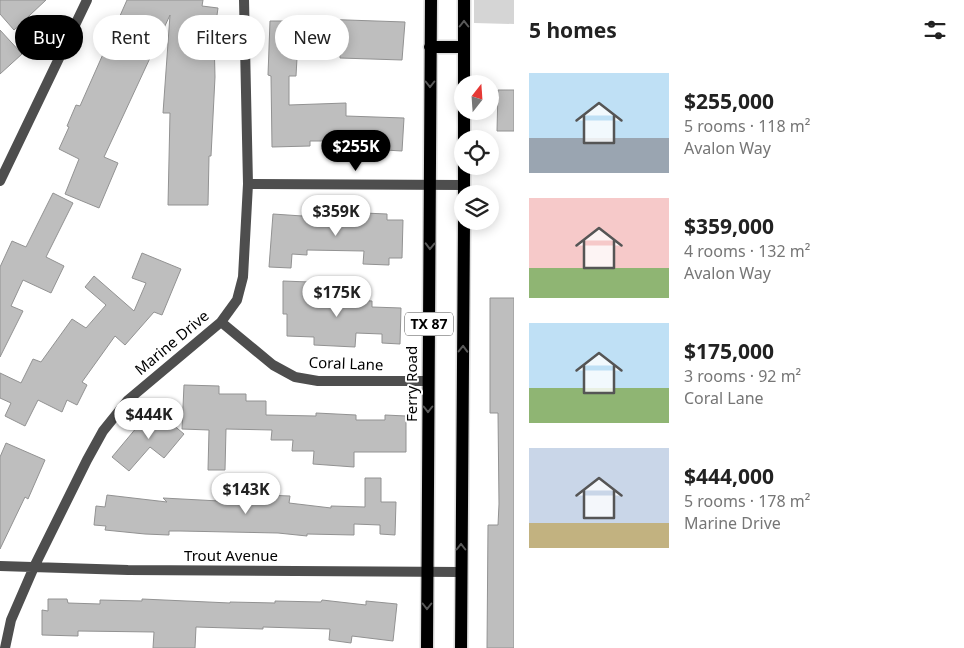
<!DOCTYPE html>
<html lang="en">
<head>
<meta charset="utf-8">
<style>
  body { margin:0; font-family:"Noto Sans",sans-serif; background:#f2f2f2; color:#222; height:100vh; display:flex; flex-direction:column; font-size:19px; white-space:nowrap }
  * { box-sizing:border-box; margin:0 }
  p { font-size:16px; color:#767676 }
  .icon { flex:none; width:28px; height:28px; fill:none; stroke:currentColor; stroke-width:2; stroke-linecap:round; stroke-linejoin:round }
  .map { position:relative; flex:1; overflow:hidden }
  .panel { display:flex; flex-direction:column; background:#fff; width:450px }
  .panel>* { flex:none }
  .hud { position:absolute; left:15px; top:15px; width:424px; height:45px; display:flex; gap:10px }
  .needle { width:32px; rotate:17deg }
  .tools { position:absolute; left:454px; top:75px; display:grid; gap:10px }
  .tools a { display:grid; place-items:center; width:45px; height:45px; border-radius:50%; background:#fff; box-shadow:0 2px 12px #0003; font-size:25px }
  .price { position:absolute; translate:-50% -42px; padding:0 11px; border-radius:18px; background:#fff; color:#222; font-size:16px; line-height:32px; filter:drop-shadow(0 1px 2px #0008) }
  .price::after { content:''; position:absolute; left:50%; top:30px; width:15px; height:11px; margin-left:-8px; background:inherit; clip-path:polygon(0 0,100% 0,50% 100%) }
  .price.active { background:#000; color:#fff }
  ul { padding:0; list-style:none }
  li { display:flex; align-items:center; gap:15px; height:125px; padding:0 15px }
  li span { display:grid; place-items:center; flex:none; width:140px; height:100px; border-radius:0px; color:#555 }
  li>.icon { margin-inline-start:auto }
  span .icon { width:60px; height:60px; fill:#fffc; stroke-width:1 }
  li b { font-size:21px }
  h2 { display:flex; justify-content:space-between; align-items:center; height:60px; padding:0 15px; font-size:21px }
  .pill { padding:0 18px; border-radius:22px; background:#fff; box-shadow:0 2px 12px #0003; font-size:18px; line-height:45px }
  .pill.active { background:#000; color:#fff }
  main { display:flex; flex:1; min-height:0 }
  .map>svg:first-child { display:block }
</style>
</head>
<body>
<main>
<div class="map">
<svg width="514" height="648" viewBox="0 0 514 648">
  <rect width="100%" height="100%" fill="#fff"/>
  <path fill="#d5d5d5" d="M474 0H514V24L474 23Z"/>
  <path fill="#bebebe" stroke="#929292" d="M0 0H46L14 30 0 14Z
    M127 0H203L202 6 218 8 214 37 215 77 211 156H209L208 205H168L170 113H163L170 15 104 157 118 163 99 208 65 194 79 159 59 149 69 127 67 126 76 105 80 106Z
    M318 19 405 22 402 60 340 58V48L307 47V58H297L296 76H289V105L346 103V116L404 118 402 151 385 150V144L361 143 362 141H310V146L272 147 271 76 268 75 270 21H292V30L318 31Z
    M0 30 22 54 0 74Z
    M498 90H514V131H497Z
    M53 193 73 203 46 257 64 266 51 293 23 280 11 306 23 311 0 357V267L12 241 26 247Z
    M364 213 387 214V220H403L402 258H389V265L363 264 364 251 307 250V255L292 254 291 268 269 267 273 214 317 217V215L364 216Z
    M142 253 181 269 162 315 154 312 125 345 115 336 82 382 87 385 77 405 67 400 62 412 38 400 25 426 5 416 11 403 0 398V373L21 383 33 359 41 362 72 319 86 328 106 305 85 287 94 276 134 311 146 283 132 278Z
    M283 281 309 282V298L372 301V307L401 308 400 344 382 343V334L356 333 355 347 314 345V337L287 336V314H283Z
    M490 298H514V648H487L488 525H498L499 504 498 413H490Z
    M184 385 219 386V394H246V401H266V415L316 416V413L356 415V420H385V415L406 416V452H354V467L313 464 314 451H292L293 440H271L272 430 226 429 225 470H208L209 430 182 429Z
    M153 408 184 434 164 458 150 447 129 471 112 457Z
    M6 443 45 460 28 499 25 497 0 549V457Z
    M365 478H381V502H396L395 535 380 534V525L354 524V535L307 534V536L278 533 180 531H169V535L145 534 105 530 106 526 94 525 96 506 105 507 107 495 167 502 163 498 238 502V494L290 496 289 503 331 508V506L365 507Z
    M48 599H67L68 603 100 604V600L142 601V599L230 603V602L275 603V601L321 602 322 600 366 605V601L397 604 393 641 352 636 351 643 329 640 330 629 263 627V629L196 627 195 648H153L154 632 78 631V636L42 635V610L48 611Z"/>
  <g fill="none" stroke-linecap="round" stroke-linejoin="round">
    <g stroke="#dbdbdb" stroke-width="15">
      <path id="primary" d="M464 0V84
        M430 47H464
        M464 111V139
        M464 194V166
        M427 648 431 0
        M461 648 464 221"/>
    </g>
    <path stroke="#4e4e4e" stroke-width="10" d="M0 181 87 0
      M248 184 464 185
      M221 322 273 365 295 377 318 381H428
      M0 566 128 570 461 572
      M5 648 11 620 34 567 87 460 103 431 128 400 221 322 237 300 243 277 248 184 244 0"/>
    <use href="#primary" stroke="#000" stroke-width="12"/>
  </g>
  <defs><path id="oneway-chevron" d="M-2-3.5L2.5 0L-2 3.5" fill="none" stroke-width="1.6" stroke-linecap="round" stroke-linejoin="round" transform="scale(1.25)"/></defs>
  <g stroke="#595959">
    <use href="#oneway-chevron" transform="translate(464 24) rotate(-90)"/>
    <use href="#oneway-chevron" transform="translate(430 84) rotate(90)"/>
    <use href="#oneway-chevron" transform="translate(430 246) rotate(91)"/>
    <use href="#oneway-chevron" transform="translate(463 349) rotate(-89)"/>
    <use href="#oneway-chevron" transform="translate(428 409) rotate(90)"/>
    <use href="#oneway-chevron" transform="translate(461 547) rotate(-90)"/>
    <use href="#oneway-chevron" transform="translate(427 606) rotate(90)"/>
  </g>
  <g text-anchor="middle" stroke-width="4" stroke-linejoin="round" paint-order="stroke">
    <rect fill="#fff" stroke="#4c4c4c" stroke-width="1" x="405" y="312.5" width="48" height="23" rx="4"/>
    <g font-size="14" font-weight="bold" fill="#000">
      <text x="429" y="329">TX 87</text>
    </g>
    <g font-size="15" fill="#000" stroke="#fff">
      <text transform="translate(172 343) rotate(-40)" y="5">Marine Drive</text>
      <text transform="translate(346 364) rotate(2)" y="5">Coral Lane</text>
      <text transform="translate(412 384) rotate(-90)" y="5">Ferry Road</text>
      <text x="231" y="561">Trout Avenue</text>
    </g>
  </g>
</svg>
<div class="tools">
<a><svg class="needle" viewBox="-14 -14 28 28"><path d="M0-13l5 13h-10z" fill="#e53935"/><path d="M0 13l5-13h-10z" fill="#767676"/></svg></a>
<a><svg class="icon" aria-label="locate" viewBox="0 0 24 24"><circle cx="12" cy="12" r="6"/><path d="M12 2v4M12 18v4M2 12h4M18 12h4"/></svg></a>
<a><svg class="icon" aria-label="layers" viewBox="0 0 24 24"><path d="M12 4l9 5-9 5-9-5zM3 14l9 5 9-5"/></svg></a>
</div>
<b class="price active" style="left:356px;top:172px">$255K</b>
<b class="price" style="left:336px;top:237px">$359K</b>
<b class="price" style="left:337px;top:318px">$175K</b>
<b class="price" style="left:149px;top:440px">$444K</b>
<b class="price" style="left:246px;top:515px">$143K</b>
<div class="hud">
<a class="pill active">Buy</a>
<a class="pill">Rent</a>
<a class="pill">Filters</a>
<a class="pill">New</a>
</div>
</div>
<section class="panel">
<h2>5 homes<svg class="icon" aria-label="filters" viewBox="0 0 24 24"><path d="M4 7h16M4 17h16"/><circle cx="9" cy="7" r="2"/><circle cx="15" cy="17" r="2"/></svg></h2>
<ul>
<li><span style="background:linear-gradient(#bfe0f5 65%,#9aa5b1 0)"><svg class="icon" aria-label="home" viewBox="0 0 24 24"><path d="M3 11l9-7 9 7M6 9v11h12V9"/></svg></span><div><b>$255,000</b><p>5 rooms · 118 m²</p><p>Avalon Way</p></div></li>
<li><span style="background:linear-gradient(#f6c9c9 70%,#8fb573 0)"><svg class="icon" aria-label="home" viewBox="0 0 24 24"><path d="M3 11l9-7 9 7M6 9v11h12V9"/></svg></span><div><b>$359,000</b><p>4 rooms · 132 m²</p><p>Avalon Way</p></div></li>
<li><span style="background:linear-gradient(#bfe0f5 65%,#8fb573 0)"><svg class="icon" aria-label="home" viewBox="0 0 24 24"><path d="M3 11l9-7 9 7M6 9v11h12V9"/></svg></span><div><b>$175,000</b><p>3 rooms · 92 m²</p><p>Coral Lane</p></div></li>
<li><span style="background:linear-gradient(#c9d6e8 75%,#c2b280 0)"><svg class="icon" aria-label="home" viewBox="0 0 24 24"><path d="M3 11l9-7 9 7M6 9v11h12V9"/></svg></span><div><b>$444,000</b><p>5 rooms · 178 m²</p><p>Marine Drive</p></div></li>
</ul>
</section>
</main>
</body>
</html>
